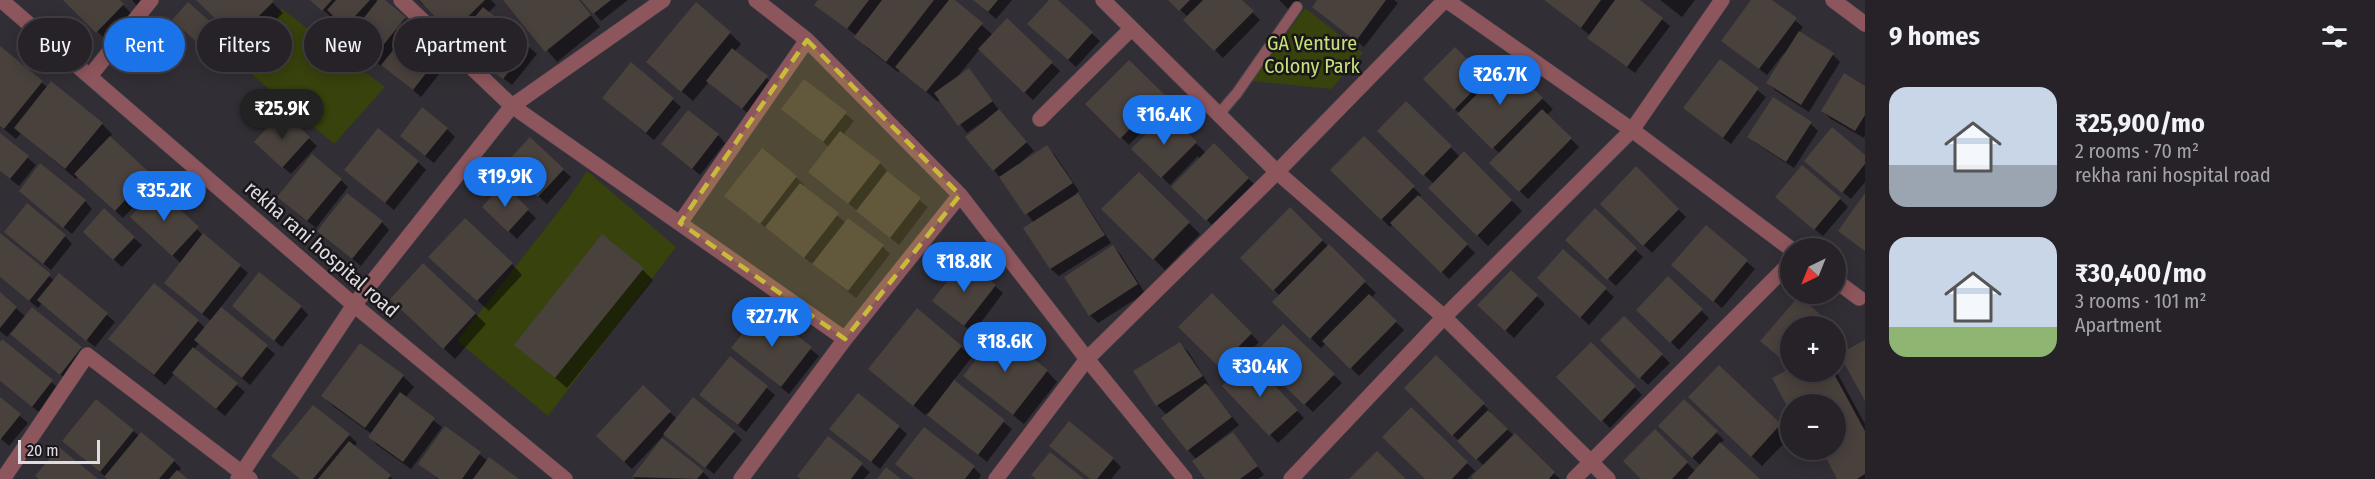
<!DOCTYPE html>
<html lang="en">
<head>
<meta charset="utf-8">
<style>
  body { margin:0; font-family:"Fira Sans Condensed",sans-serif; background:#2e2a30; color:#f1f3f6; height:100vh; display:flex; flex-direction:column; font-size:22px; white-space:nowrap }
  * { box-sizing:border-box; margin:0 }
  p { font-size:20px; color:#a4a4a8 }
  .icon { flex:none; width:33px; height:33px; fill:none; stroke:currentColor; stroke-width:2; stroke-linecap:round; stroke-linejoin:round }
  .map { position:relative; flex:1; overflow:hidden }
  .details { display:flex; flex-direction:column; background:#262228; width:510px }
  .details>* { flex:none }
  .hud { position:absolute; left:18px; top:18px; width:570px; height:54px; display:flex; gap:12px }
  .needle { width:39px; rotate:223deg }
  .controls { position:absolute; left:1780px; top:238px; display:grid; gap:12px }
  .controls a { display:grid; place-items:center; width:66px; height:66px; border-radius:50%; background:#262228; box-shadow:0 3px 15px #0003,0 0 0 2px #423f45; font-size:30px }
  .scale { position:absolute; left:18px; bottom:15px; width:82px; box-sizing:border-box; padding-left:6px; border:3px solid #e0dde2; border-top:0; font-size:16px; line-height:21px; white-space:nowrap; color:#e0dde2; -webkit-text-stroke:4px #19171a; paint-order:stroke }
  .price { position:absolute; translate:-50% -51px; padding:0 14px; border-radius:21px; background:#1a73e8; color:#fff; font-size:20px; line-height:39px; filter:drop-shadow(0 2px 3px #0008) }
  .price::after { content:''; position:absolute; left:50%; top:36px; width:18px; height:14px; margin-left:-9px; background:inherit; clip-path:polygon(0 0,100% 0,50% 100%) }
  .price.on { background:#222; color:#fff }
  ul { padding:0; list-style:none }
  li { display:flex; align-items:center; gap:18px; height:150px; padding:0 24px }
  li span { display:grid; place-items:center; flex:none; width:168px; height:120px; border-radius:18px; color:#555 }
  li>.icon { margin-inline-start:auto }
  span .icon { width:72px; height:72px; fill:#fffc; stroke-width:1 }
  li b { font-size:26px }
  h2 { display:flex; justify-content:space-between; align-items:center; height:72px; padding:0 24px; font-size:26px }
  .chip { padding:0 21px; border-radius:27px; background:#262228; box-shadow:0 3px 15px #0003,0 0 0 2px #423f45; font-size:21px; line-height:54px }
  .chip.on { background:#1a73e8; color:#fff }
  main { display:flex; flex:1; min-height:0 }
  .map>svg:first-child { display:block }
</style>
</head>
<body>
<main>
<div class="map">
<svg width="1865" height="479" viewBox="0 0 1865 479">
  <rect width="100%" height="100%" fill="#322e35"/>
  <path fill="#37420d" d="M1305 8 1363 53 1331 89 1252 81Z
    M282 9 385 87 334 144 249 72Z
    M587 171 676 247 548 416 457 341 566 202Z"/>
  <path fill="#0007" d="M65 0H118L131 13 105 39Z
    M132 0H145L138 7Z
    M198 0H270L283 13 248 49Z
    M312 0H376L378 2 383 0 451 59 421 97 382 64 381 66 356 46 353 33 333 14 331 17Z
    M418 0H491L496 5 488 13 537 54 512 85 465 48 425 4 423 5Z
    M505 0H579L600 27 557 62Z
    M583 0H628L601 21Z
    M820 0H952L993 35 1007 20 1060 71 1033 100 980 49 958 76 969 70 999 110 1034 151 1021 162 1022 164 1047 147 1055 155 1079 191 1076 193 1085 203 1111 243 1059 276 1051 269 1025 228 1034 223 994 170 981 123 967 133 940 99 938 102 900 69 898 72 867 48 857 36 816 5Z
    M974 0H1012L996 19Z
    M1051 0H1055L1100 41 1076 67 1037 32Z
    M1170 0H1240L1260 20 1223 58 1185 20 1188 17Z
    M1279 0H1300L1290 11Z
    M1319 0H1394L1398 3 1364 47 1314 7Z
    M1545 0H1638L1670 26 1635 73 1597 45 1589 38 1591 36Z
    M1660 0H1695L1682 17Z
    M1753 0H1770L1803 27 1799 33 1833 55 1840 62 1809 112 1776 91 1768 83 1786 55 1784 53 1767 75 1723 41Z
    M181 28 229 41 237 49 223 65Z
    M730 33 741 44 734 52 774 84 750 115 709 82 693 101 648 62Z
    M0 48 48 88 102 124 112 134 110 138 157 182 123 218 78 176 76 179 21 133 16 139 0 126Z
    M1455 49 1490 83 1508 65 1553 109 1547 115 1579 147 1528 199 1491 163 1500 154 1425 79Z
    M1720 61 1766 97 1731 144 1685 108Z
    M1129 62 1170 103 1129 145 1087 104Z
    M631 64 681 107 654 140 612 105Z
    M805 81 854 121 843 135 880 163 887 171 886 173 928 207 899 245 810 172 829 147 783 109Z
    M1865 87V135L1864 138 1831 119 1823 111Z
    M1406 103 1460 157 1464 153 1522 211 1488 246 1430 188 1434 184 1379 131Z
    M282 114 317 146 291 174 263 150Z
    M1167 115 1206 153 1214 145 1256 186 1215 228 1173 187 1200 159 1198 156 1170 185 1134 149Z
    M1811 124 1818 131 1794 168 1757 144 1749 137Z
    M447 129 455 137 434 163 409 143Z
    M0 134 36 165 19 186 0 171Z
    M718 135 725 143 700 175 663 144Z
    M1364 138 1421 195 1419 197 1475 253 1449 279 1393 224 1390 227 1332 170Z
    M762 150 796 177 804 185 803 187 846 223 883 247 890 254 856 298 734 203Z
    M1865 157V182L1851 199 1814 169Z
    M418 162 426 170 394 210 346 170Z
    M1636 168 1686 217 1652 253 1602 204Z
    M563 170 571 177 547 204 513 173Z
    M1139 174 1200 234 1165 270 1103 209Z
    M341 180 348 187 316 228 287 205Z
    M503 187 536 218 517 239 484 207Z
    M157 190 205 237 248 273 220 308 275 354 250 385 199 343 194 350 245 392 225 416 174 374 165 385 110 339 198 321 205 328 211 321 173 290 181 263 139 225Z
    M28 198 85 201 92 209 72 234Z
    M1840 199 1848 207 1823 236 1785 205Z
    M1290 209 1376 293 1371 298 1404 330 1359 376 1326 343 1321 348 1274 302 1280 296 1242 258Z
    M1595 211 1643 257 1616 286 1567 240Z
    M382 222 389 230 361 266 326 238Z
    M1706 227 1755 269 1722 308 1681 273Z
    M6 232 65 236 72 244 51 270Z
    M0 235 55 281 59 275 115 322 95 347 42 303 38 308 0 277Z
    M134 238 142 245 122 267 92 239Z
    M1113 247 1121 255 1145 293 1098 323 1090 315Z
    M1563 251 1614 297 1589 325 1547 286Z
    M512 264 522 275 489 311 441 267Z
    M424 265 486 324 455 359 403 310Z
    M642 269 653 280 567 388 516 345Z
    M1511 272 1545 304 1514 338 1479 305Z
    M1668 278 1709 318 1679 350 1638 310Z
    M995 286 1003 293 973 333 934 301Z
    M0 294 26 317 81 348 89 356 68 381 11 332 7 337 0 331Z
    M1212 295 1259 342 1228 374 1180 327Z
    M234 306 301 307 308 315 282 347Z
    M763 311 819 356 789 394 733 348Z
    M1624 318 1670 363 1648 385 1602 340Z
    M1283 326 1342 383 1313 412 1255 355Z
    M0 343 60 389 40 413 0 381Z
    M1180 344 1188 351 1209 385 1207 386 1239 425 1204 452 1206 454 1233 434 1264 475 1258 479H1207L1197 460 1188 450 1167 415 1157 405 1135 372Z
    M1591 344 1642 395 1610 428 1558 377Z
    M961 347 972 357 953 381 1012 429 987 462 927 413 925 415 870 369Z
    M1436 357 1491 412 1490 413 1560 479H1475L1484 466 1406 388Z
    M730 358 775 395 746 432 701 395Z
    M1250 361 1304 418 1278 443 1224 386Z
    M1719 367 1791 436 1762 466 1691 397Z
    M1791 370V372L1836 371 1865 424V479H1839L1823 450H1836V405H1791V411L1774 379Z
    M1047 371 1057 382 1024 424 965 376Z
    M403 376 414 387 405 398 442 427 411 469 377 445 370 437 372 434 334 407 323 396Z
    M643 387 677 419 734 432 742 440 714 474 665 434 632 469 605 444Z
    M0 399 28 423 9 446 0 438Z
    M1684 401 1724 440 1720 444 1758 479H1643L1655 431 1696 472 1701 466 1660 426Z
    M1411 409 1475 471 1467 479H1427Z
    M899 427 907 434 880 469 831 429Z
    M445 428 488 461 516 479H438L420 464Z
    M133 431 174 461 181 468 178 473 186 479H108L64 441Z
    M349 435 357 443 354 447 393 479H300L281 464Z
    M829 438 870 472 864 479H802Z
    M662 440 703 472 710 479H635L634 477Z
    M1051 446 1113 459 1121 467 1111 479H1090Z
    M897 464 974 468 981 475 979 479H914Z"/>
  <path fill="#49413c" d="M63 0H120L124 4 96 33Z
    M196 0H272L274 1 236 39Z
    M310 0H332L322 11Z
    M336 0H370L345 27 327 10Z
    M378 0H385L406 17 372 59 347 39Z
    M419 0H485L451 33Z
    M503 0H579L591 15 545 52Z
    M581 0H611L593 14Z
    M818 0H869L847 29 814 5Z
    M882 0H934L886 62 854 37Z
    M949 0H955L983 23 926 92 895 67Z
    M973 0H998L988 12Z
    M1049 0H1058L1093 32 1068 60 1027 24Z
    M1168 0H1190L1179 11Z
    M1203 0H1242L1254 11 1214 51 1183 20Z
    M1317 0H1386L1356 41 1312 7Z
    M1544 0H1601L1581 28Z
    M1615 0H1640L1663 18 1627 67 1587 38Z
    M1751 0H1772L1797 18 1759 69 1721 41Z
    M188 2 231 40 214 58 172 20Z
    M696 2 731 32 681 92 646 62Z
    M483 7 530 45 503 79 455 41Z
    M1007 18 1053 62 1024 93 978 49Z
    M413 26 444 50 413 90 381 65Z
    M1799 31 1834 53 1801 105 1766 83Z
    M0 46 43 81 4 129 0 126Z
    M1455 47 1486 78 1454 110 1423 79Z
    M732 48 768 76 742 109 706 81Z
    M1720 59 1759 88 1723 138 1683 108Z
    M1129 60 1164 94 1120 139 1085 104Z
    M631 62 674 98 646 133 602 98Z
    M1508 63 1543 98 1492 149 1457 114Z
    M969 68 993 101 958 126 934 93Z
    M1844 73 1865 86V115L1855 131 1821 111Z
    M804 79 847 112 823 142 781 109Z
    M51 81 103 123 65 169 14 128Z
    M1773 97 1812 122 1786 162 1747 137Z
    M1406 101 1452 146 1423 176 1377 131Z
    M422 107 448 128 425 156 400 136Z
    M999 109 1027 142 993 171 965 137Z
    M1542 109 1572 138 1519 192 1489 163Z
    M688 110 719 134 692 169 661 144Z
    M282 111 310 137 282 168 254 142Z
    M1167 113 1197 142 1161 178 1131 149Z
    M1832 127 1865 155V164L1842 193 1804 161Z
    M378 128 419 161 385 203 344 170Z
    M840 131 881 162 848 204 808 172Z
    M0 133 29 156 10 179 0 171Z
    M110 136 150 173 115 211 74 174Z
    M1364 136 1415 186 1381 220 1330 170Z
    M530 137 564 169 538 197 503 166Z
    M1214 143 1249 178 1206 221 1171 187Z
    M1047 145 1073 183 1025 215 999 177Z
    M762 148 797 176 760 224 724 196Z
    M1464 151 1512 200 1477 236 1428 188Z
    M312 154 342 179 307 221 277 197Z
    M40 163 86 200 63 228 19 191Z
    M1802 165 1841 198 1814 230 1775 197Z
    M1636 166 1679 209 1643 246 1600 204Z
    M887 171 921 198 890 238 856 211Z
    M1139 172 1190 222 1153 260 1101 209Z
    M800 183 839 213 804 258 765 227Z
    M503 184 529 209 508 232 482 207Z
    M157 188 199 227 172 256 130 217Z
    M347 193 383 221 352 259 317 231Z
    M1078 193 1105 235 1050 269 1023 228Z
    M1865 193V251L1838 231Z
    M1418 195 1468 244 1441 273 1390 223Z
    M27 203 66 235 43 264 4 232Z
    M1290 207 1323 240 1273 291 1240 258Z
    M104 208 135 237 113 260 83 232Z
    M1595 208 1637 248 1607 280 1565 240Z
    M465 218 513 263 477 301 428 257Z
    M848 218 884 245 848 291 812 264Z
    M1706 225 1748 260 1713 302 1671 265Z
    M0 233 51 274 29 301 0 277Z
    M203 233 241 265 202 314 164 283Z
    M602 234 644 268 555 378 514 345Z
    M1329 244 1366 281 1310 339 1272 302Z
    M1113 245 1138 284 1089 316 1064 277Z
    M1563 249 1607 288 1580 318 1537 278Z
    M964 259 996 285 964 326 932 301Z
    M423 263 476 313 443 349 390 299Z
    M1511 270 1538 295 1505 331 1477 305Z
    M259 272 302 306 274 341 232 306Z
    M59 273 108 313 86 341 37 300Z
    M1668 276 1703 309 1670 343 1636 310Z
    M154 283 199 320 154 375 108 339Z
    M0 292 17 307 0 328Z
    M1212 293 1252 333 1219 367 1178 327Z
    M1369 294 1397 321 1350 369 1322 341Z
    M1799 296 1829 322 1824 327H1791V367L1760 341Z
    M32 307 82 347 60 375 10 334Z
    M221 307 268 345 242 378 194 340Z
    M917 308 962 346 913 406 868 369Z
    M762 309 812 347 781 387 731 348Z
    M1624 316 1663 354 1639 379 1600 340Z
    M1283 324 1335 374 1304 405 1253 355Z
    M998 331 1048 370 1013 415 963 376Z
    M2 339 53 380 32 407 0 381V342Z
    M1865 340V401L1839 354Z
    M1180 342 1203 376 1156 406 1133 371Z
    M1591 342 1636 386 1601 422 1556 377Z
    M360 343 404 375 365 428 321 396Z
    M193 347 238 383 216 409 172 373Z
    M1436 355 1485 403 1452 436 1404 388Z
    M730 356 768 386 738 425 699 395Z
    M1250 359 1298 410 1269 436 1222 386Z
    M1719 365 1781 424 1751 457 1688 397Z
    M1791 368V372H1833L1865 431V474L1857 479H1837L1822 450H1836V405H1791V414L1772 378Z
    M954 380 1005 420 978 455 927 415Z
    M1206 383 1232 417 1187 451 1161 418Z
    M643 385 671 411 624 462 596 436Z
    M400 392 435 418 403 462 368 437Z
    M858 393 900 426 871 462 829 429Z
    M0 397 21 414 0 440Z
    M693 397 735 431 705 468 663 434Z
    M96 399 134 430 100 472 62 441Z
    M1684 399 1718 431 1692 458 1658 426Z
    M313 405 350 434 313 479H300L271 456Z
    M1411 407 1468 462 1452 479H1425L1382 437Z
    M1488 410 1508 429 1476 460 1457 441Z
    M1069 421 1114 458 1097 479H1090L1049 446Z
    M445 426 481 452 462 479H439L418 464Z
    M924 427 975 466 965 479H914L895 464Z
    M1655 429 1688 462 1672 479H1641L1623 461Z
    M141 432 175 460 159 479H107L104 477Z
    M1233 432 1258 466 1240 479H1205L1192 461Z
    M1515 433 1555 472 1549 479H1473L1471 477Z
    M828 436 863 463 851 479H801L797 476Z
    M662 438 704 471 697 479 632 477Z
    M349 441 391 475 388 479H318Z
    M1720 442 1760 479H1687Z
    M59 447 98 479H39L35 476Z
    M1377 451 1406 479H1349Z
    M1050 452 1084 479H1036L1031 475Z
    M489 457 519 479H473Z
    M886 467 901 479H877Z
    M177 470 188 479H169Z"/>
  <g fill="none" stroke-linecap="round" stroke-linejoin="round">
    <g stroke="#4e4a51" stroke-width="12">
      <path id="lane" d="M1219 114 1237 93 1297 7"/>
    </g>
    <g stroke="#4e4a51" stroke-width="16">
      <path id="street" d="M1 0 354 305 565 479
        M401 0 512 106 845 339
        M756 0 807 40 960 195 1087 359 1185 479
        M1103 0 1277 172 1444 317 1608 479
        M1446 0 1632 130 1791 249
        M1833 0 1865 24
        M90 76 151 0
        M1040 119 1131 29
        M680 223 807 40
        M1836 281 1859 298
        M3 479 87 355 250 479
        M238 479 354 305 512 106 663 0
        M741 479 845 339 960 195
        M996 479 1087 359 1277 172 1445 0
        M1291 479 1444 317 1632 130 1722 0
        M1574 479 1791 262"/>
    </g>
    <use href="#lane" stroke="#8d565c" stroke-width="10"/>
    <use href="#street" stroke="#8d565c" stroke-width="15"/>
  </g>
  <path fill="#c9bb3a" fill-opacity="0.2" stroke="#c9bb3a" stroke-width="4.5" stroke-dasharray="12 8" stroke-linejoin="round" d="M807 40 960 195 845 339 680 223Z"/>
  <g text-anchor="middle" stroke-width="5" stroke-linejoin="round" paint-order="stroke">
    <g font-size="20" fill="#c7e17a" stroke="#19171a">
      <text x="1312" y="50">GA Venture<tspan x="1312" dy="23">Colony Park</tspan></text>
    </g>
    <g font-size="20" fill="#e0dde2" stroke="#19171a">
      <text transform="translate(322 249) rotate(41)" y="7">rekha rani hospital road</text>
    </g>
  </g>
</svg>
<div class="controls">
<a><svg class="needle" viewBox="-14 -14 28 28"><path d="M0-13l5 13h-10z" fill="#e53935"/><path d="M0 13l5-13h-10z" fill="#a4a4a8"/></svg></a>
<a>+</a>
<a>−</a>
</div>
<div class="scale">20 m</div>
<b class="price" style="left:1500px;top:106px">₹26.7K</b>
<b class="price on" style="left:282px;top:140px">₹25.9K</b>
<b class="price" style="left:1164px;top:146px">₹16.4K</b>
<b class="price" style="left:505px;top:208px">₹19.9K</b>
<b class="price" style="left:164px;top:222px">₹35.2K</b>
<b class="price" style="left:964px;top:293px">₹18.8K</b>
<b class="price" style="left:772px;top:348px">₹27.7K</b>
<b class="price" style="left:1005px;top:373px">₹18.6K</b>
<b class="price" style="left:1260px;top:398px">₹30.4K</b>
<div class="hud">
<a class="chip">Buy</a>
<a class="chip on">Rent</a>
<a class="chip">Filters</a>
<a class="chip">New</a>
<a class="chip">Apartment</a>
</div>
</div>
<section class="details">
<h2>9 homes<svg class="icon" aria-label="filters" viewBox="0 0 24 24"><path d="M4 7h16M4 17h16"/><circle cx="9" cy="7" r="2"/><circle cx="15" cy="17" r="2"/></svg></h2>
<ul>
<li><span style="background:linear-gradient(#c9d6e8 65%,#9aa5b1 0)"><svg class="icon" aria-label="home" viewBox="0 0 24 24"><path d="M3 11l9-7 9 7M6 9v11h12V9"/></svg></span><div><b>₹25,900/mo</b><p>2 rooms · 70 m²</p><p>rekha rani hospital road</p></div></li>
<li><span style="background:linear-gradient(#c9d6e8 75%,#8fb573 0)"><svg class="icon" aria-label="home" viewBox="0 0 24 24"><path d="M3 11l9-7 9 7M6 9v11h12V9"/></svg></span><div><b>₹30,400/mo</b><p>3 rooms · 101 m²</p><p>Apartment</p></div></li>
</ul>
</section>
</main>
</body>
</html>
